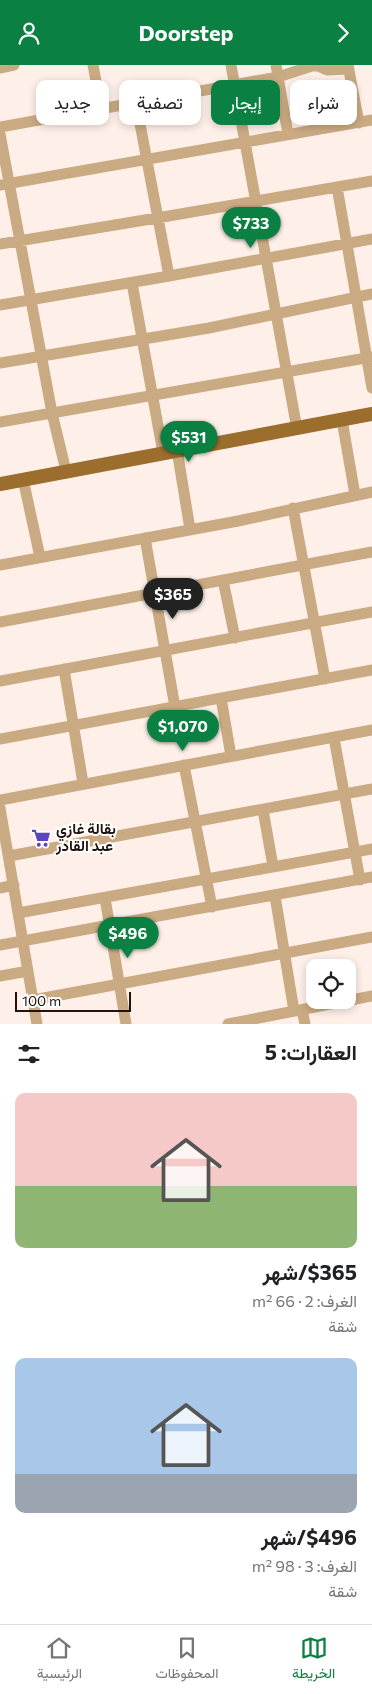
<!DOCTYPE html>
<html lang="ar">
<head>
<meta charset="utf-8">
<style>
  body { margin:0; font-family:Commissioner,Vazirmatn,sans-serif; background:#f2f2f2; color:#202124; direction:rtl; height:100vh; display:flex; flex-direction:column; font-size:19px; white-space:nowrap }
  * { box-sizing:border-box; margin:0 }
  p { font-size:16px; color:#757577 }
  .icon { flex:none; width:28px; height:28px; fill:none; stroke:currentColor; stroke-width:2; stroke-linecap:round; stroke-linejoin:round }
  .map { position:relative; height:959px; overflow:hidden; direction:ltr }
  .details { display:flex; flex-direction:column; background:#fff; flex:1 }
  .details>* { flex:none }
  .banner { position:absolute; left:15px; top:15px; width:342px; height:45px; direction:rtl; display:flex; gap:10px }
  .fabs { position:absolute; left:306px; top:894px; display:grid; gap:10px }
  .fabs a { display:grid; place-items:center; width:50px; height:50px; border-radius:10px; background:#fff; box-shadow:0 2px 8px #0003; font-size:25px }
  .scale { position:absolute; left:15px; bottom:12px; width:116px; box-sizing:border-box; padding-left:5px; border:2px solid #1e130d; border-top:0; font-size:14px; line-height:18px; white-space:nowrap; color:#1e130d; -webkit-text-stroke:4px #fff; paint-order:stroke }
  .price { position:absolute; translate:-50% -42px; padding:0 11px; border-radius:18px; background:#0b8043; color:#fff; font-size:16px; line-height:32px; filter:drop-shadow(0 1px 2px #0008) }
  .price::after { content:''; position:absolute; left:50%; top:30px; width:15px; height:11px; margin-left:-8px; background:inherit; clip-path:polygon(0 0,100% 0,50% 100%) }
  .price.active { background:#222; color:#fff }
  ul { padding:0; list-style:none }
  li { display:grid; align-content:center; gap:10px; height:265px; padding:0 15px }
  li span { display:grid; place-items:center; height:155px; border-radius:10px; color:#555 }
  li>.icon { margin-inline-start:auto }
  span .icon { width:90px; height:90px; fill:#fffc; stroke-width:1 }
  li b { font-size:21px }
  h2 { display:flex; justify-content:space-between; align-items:center; height:60px; padding:0 15px; font-size:21px }
  .tag { padding:0 18px; border-radius:10px; background:#fff; box-shadow:0 2px 8px #0003; font-size:18px; line-height:45px }
  .tag.active { background:#0b8043; color:#fff }
  header { display:flex; justify-content:space-between; align-items:center; height:65px; padding:0 15px; background:#0b8043; color:#fff; font-size:22px; font-weight:700 }
  .menu { display:flex; justify-content:space-around; align-items:center; height:70px; border-top:1px solid #e0e0e0; background:#fff; font-size:14px; color:#757577 }
  .menu a { display:grid; justify-items:center; gap:2px }
  .menu .active { color:#0b8043 }
  .map>svg:first-child { display:block }
</style>
</head>
<body>
<header><svg class="icon" aria-label="forward" viewBox="0 0 24 24"><path d="M9 5l7 7-7 7"/></svg>Doorstep<svg class="icon" aria-label="person" viewBox="0 0 24 24"><circle cx="12" cy="8" r="4"/><path d="M4 21q1-7 8-7t8 7"/></svg></header>
<div class="map">
<svg width="372" height="959" viewBox="0 0 372 959">
  <rect width="100%" height="100%" fill="#fef0e9"/>
  <g fill="none" stroke-linecap="round" stroke-linejoin="round">
    <path stroke="#caaa82" stroke-width="11" d="M93 0 101 43
      M231 0 297 364
      M276 0 288 69
      M348 0 359 58
      M0 3 14 0
      M136 38 169 211
      M0 62 278 12 312 1H318L327 5 349 4
      M0 69 52 348 66 406
      M0 120 372 55
      M337 122 372 323
      M0 179 157 153 372 116
      M132 218 163 388
      M0 240 169 211 372 174
      M0 298 209 263 372 229
      M342 355 355 430
      M0 357 372 292
      M177 385 190 464
      M23 414 40 492
      M293 443 325 614
      M145 473 175 642
      M0 500 238 456 372 427
      M223 515 235 573
      M0 557 372 487
      M64 604 83 718
      M0 616 372 547
      M221 633 231 691
      M334 673 360 815
      M0 674 372 605
      M184 700 212 842
      M0 735 372 665
      M0 743 37 959
      M263 745 273 801
      M9 791 372 724
      M0 823 14 820
      M275 831 294 946
      M105 833 126 959
      M18 848 372 784
      M0 880 372 812
      M0 911 28 906
      M33 935 372 872
      M302 945 305 959
      M228 959 372 931"/>
    <path stroke="#9c6e2d" stroke-width="14" d="M0 419C124 396 248 373 372 349"/>
  </g>
  <defs>
    <g id="supermarket-bare" transform="scale(1.5)"><path d="M-6-5.5h2.5l.6 2H6L4.5 2H-2.5L-4.4-4H-6ZM-1.5 3.2a1.3 1.3 0 1 0 .1 0ZM3 3.2a1.3 1.3 0 1 0 .1 0Z" fill="#5b46be" stroke="#fff" stroke-width="2.5" paint-order="stroke"/></g>
  </defs>
  <g fill-rule="evenodd">
    <use href="#supermarket-bare" x="41" y="773"/>
  </g>
  <g text-anchor="middle" stroke-width="4" stroke-linejoin="round" paint-order="stroke">
    <g font-size="15" font-weight="bold" fill="#1e130d" stroke="#fff" text-anchor="start">
      <text x="56" y="769">بقالة غازي<tspan x="56" dy="17">عبد القادر</tspan></text>
    </g>
  </g>
</svg>
<div class="fabs">
<a><svg class="icon" aria-label="locate" viewBox="0 0 24 24"><circle cx="12" cy="12" r="6"/><path d="M12 2v4M12 18v4M2 12h4M18 12h4"/></svg></a>
</div>
<div class="scale">100 m</div>
<b class="price" style="left:251px;top:184px">$733</b>
<b class="price" style="left:189px;top:398px">$531</b>
<b class="price active" style="left:173px;top:555px">$365</b>
<b class="price" style="left:183px;top:687px">$1,070</b>
<b class="price" style="left:128px;top:894px">$496</b>
<div class="banner">
<a class="tag">شراء</a>
<a class="tag active">إيجار</a>
<a class="tag">تصفية</a>
<a class="tag">جديد</a>
</div>
</div>
<section class="details">
<h2>العقارات: 5<svg class="icon" aria-label="filters" viewBox="0 0 24 24"><path d="M4 7h16M4 17h16"/><circle cx="9" cy="7" r="2"/><circle cx="15" cy="17" r="2"/></svg></h2>
<ul>
<li><span style="background:linear-gradient(#f6c9c9 60%,#8fb573 0)"><svg class="icon" aria-label="home" viewBox="0 0 24 24"><path d="M3 11l9-7 9 7M6 9v11h12V9"/></svg></span><div><b>$365/شهر</b><p>الغرف: 2 · 66 m²</p><p>شقة</p></div></li>
<li><span style="background:linear-gradient(#a9c7e8 75%,#9aa5b1 0)"><svg class="icon" aria-label="home" viewBox="0 0 24 24"><path d="M3 11l9-7 9 7M6 9v11h12V9"/></svg></span><div><b>$496/شهر</b><p>الغرف: 3 · 98 m²</p><p>شقة</p></div></li>
</ul>
</section>
<nav class="menu">
<a class="active"><svg class="icon" aria-label="map" viewBox="0 0 24 24"><path d="M3 6l6-2 6 2 6-2v14l-6 2-6-2-6 2zM9 4v14M15 6v14"/></svg>الخريطة</a>
<a><svg class="icon" aria-label="saved" viewBox="0 0 24 24"><path d="M7 4h10v16l-5-4-5 4z"/></svg>المحفوظات</a>
<a><svg class="icon" aria-label="home" viewBox="0 0 24 24"><path d="M3 11l9-7 9 7M6 9v11h12V9"/></svg>الرئيسية</a>
</nav>
</body>
</html>
